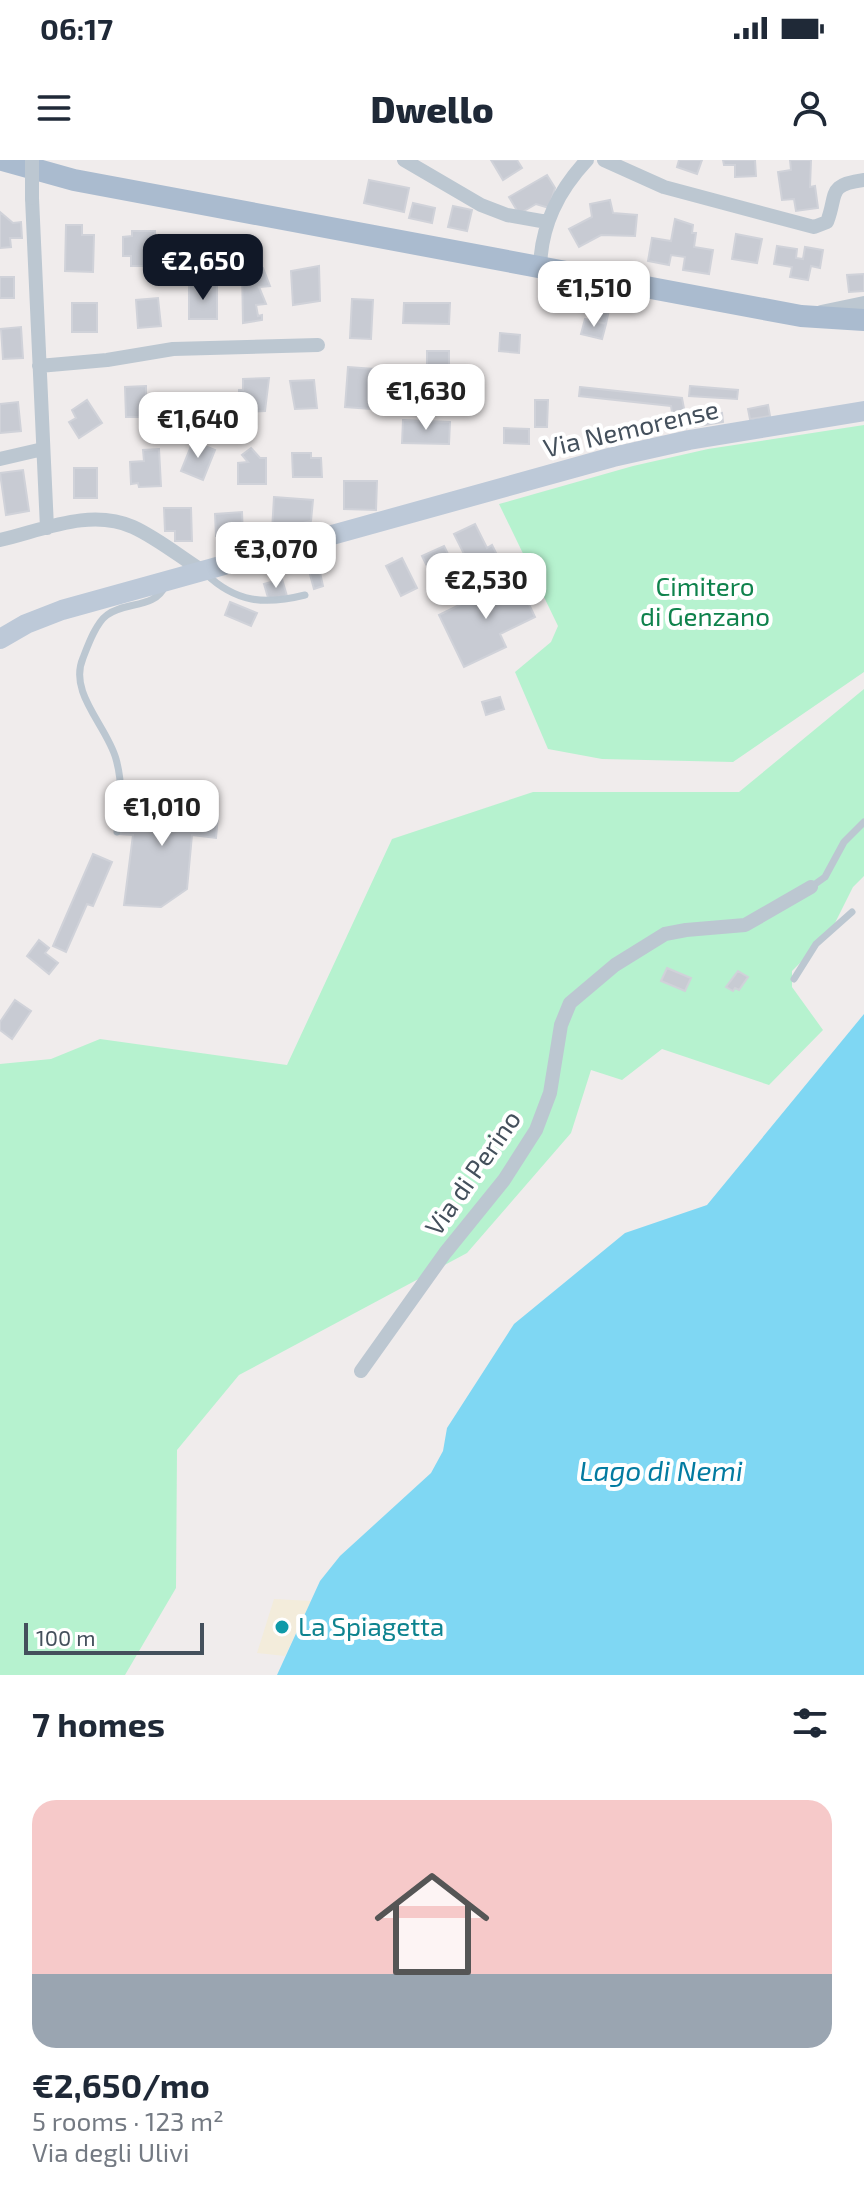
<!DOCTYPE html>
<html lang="en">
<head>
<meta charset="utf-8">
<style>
  body { margin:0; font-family:"Exo 2",sans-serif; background:#f2f2f3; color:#1f2937; height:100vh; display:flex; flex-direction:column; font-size:30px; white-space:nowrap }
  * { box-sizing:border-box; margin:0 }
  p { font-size:26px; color:#747a83 }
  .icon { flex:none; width:44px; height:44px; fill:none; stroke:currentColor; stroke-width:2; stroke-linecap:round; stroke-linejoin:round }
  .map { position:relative; height:1515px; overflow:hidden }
  .side { display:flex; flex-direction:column; background:#fff; flex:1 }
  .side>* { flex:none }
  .scale { position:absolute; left:24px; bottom:20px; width:180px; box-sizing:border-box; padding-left:8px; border:4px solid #44505c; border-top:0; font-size:22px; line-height:28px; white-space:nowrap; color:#44505c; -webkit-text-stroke:6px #fff; paint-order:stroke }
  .price { position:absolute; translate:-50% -68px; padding:0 18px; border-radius:16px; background:#fff; color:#222; font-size:26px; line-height:52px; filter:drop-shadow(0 2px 4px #0008) }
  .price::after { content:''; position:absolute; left:50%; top:48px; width:24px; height:18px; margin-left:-12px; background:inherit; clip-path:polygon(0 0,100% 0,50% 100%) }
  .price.active { background:#111827; color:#fff }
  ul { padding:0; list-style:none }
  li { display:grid; align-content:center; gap:16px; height:424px; padding:0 32px }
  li+li { border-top:2px solid #e0e1e3 }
  li span { display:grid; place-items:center; height:248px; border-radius:24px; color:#555 }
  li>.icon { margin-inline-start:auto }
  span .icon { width:144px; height:144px; fill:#fffc; stroke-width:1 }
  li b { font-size:34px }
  h2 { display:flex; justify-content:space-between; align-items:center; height:96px; padding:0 32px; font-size:34px }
  .status { display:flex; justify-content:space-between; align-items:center; height:56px; padding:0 40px; background:#fff; direction:ltr }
  .status svg { height:22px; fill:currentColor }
  header { display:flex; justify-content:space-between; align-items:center; height:104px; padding:0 32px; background:#fff; font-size:36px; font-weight:800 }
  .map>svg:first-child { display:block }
</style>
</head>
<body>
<div class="status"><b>06:17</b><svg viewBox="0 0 49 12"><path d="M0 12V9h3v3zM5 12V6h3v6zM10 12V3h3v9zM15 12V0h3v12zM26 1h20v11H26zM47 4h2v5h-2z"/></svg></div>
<header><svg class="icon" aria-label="menu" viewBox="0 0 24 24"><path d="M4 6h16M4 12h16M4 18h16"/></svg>Dwello<svg class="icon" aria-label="person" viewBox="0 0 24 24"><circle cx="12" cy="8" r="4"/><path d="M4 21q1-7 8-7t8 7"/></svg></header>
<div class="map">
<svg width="864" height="1515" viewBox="0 0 864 1515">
  <rect width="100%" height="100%" fill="#f0ecec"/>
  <path fill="#b6f2cf" d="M864 265V512L733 602 602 599 548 589 515 512 551 482 558 466 499 344 633 306 708 289Z
    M864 529V716L853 727 830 773 792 811V827L823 870 769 925 662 889 622 920 591 910 571 973 467 1093 239 1215 177 1290 176 1428 125 1515H0V904L51 899 100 879 287 905 392 679 533 632H739Z"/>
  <path fill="#f3ecdb" d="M274 1439 311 1441 285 1496 257 1493Z"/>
  <path fill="#7fd7f3" d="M864 854V1515H277L320 1421 340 1396 431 1313 443 1291 447 1268 514 1164 625 1073 707 1045Z"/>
  <path fill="#c8cbd3" stroke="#d0d2d9" stroke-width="2" d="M491 0H517L522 8 503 20Z
    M679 0H702L697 14 677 7Z
    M723 0H755L756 16 735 17V5H724Z
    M790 0H811L810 27 815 26 818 48 796 51 794 39 782 40 778 12 791 10Z
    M547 15 555 28 549 48 536 44 519 54 509 37Z
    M369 20 409 28 404 52 364 43Z
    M610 40 613 53 637 55 635 76 601 75 579 87 569 69 592 57 590 44Z
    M413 43 435 48 432 63 409 58Z
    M453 46 472 50 467 71 448 67Z
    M0 52 13 63 21 62 22 78H10L11 87 0 88Z
    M675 59 693 65 692 73H696L694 87 713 90 709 114 683 110 685 97 671 95 669 105 648 101 652 78 671 81Z
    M66 65H82V75H94L93 112 65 111Z
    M132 71H155L156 106H131V96H123V77L132 76Z
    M736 74 762 79 757 103 732 99Z
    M777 86 797 89 796 98 803 99 805 87 823 90 820 108 811 106 808 120 790 117 792 107 774 104Z
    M319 106 320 141 293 145 291 111Z
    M263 108 270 126 259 127 266 144 256 145 258 156 262 155V160L243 163 242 110Z
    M864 114V131L849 132 847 115Z
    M0 117H14V138H0Z
    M189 125H217V159H189Z
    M596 137 611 140 606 164 591 160Z
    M158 138 161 166 138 168 136 140Z
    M352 139 373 140 371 179 350 178Z
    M72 143H97V172H72Z
    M404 143H450L449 164 403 163Z
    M585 159 606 164 602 179 581 174Z
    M21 167 23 198 3 199 1 169Z
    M500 173 520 175 519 193 499 191Z
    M427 191H449V233H427Z
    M348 207 374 209 371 249 345 247Z
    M269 218 265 251 239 252V230H243V219Z
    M314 220 317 248 295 249 290 221Z
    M146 226V257H126L125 227Z
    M690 226 738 230 737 239 689 236Z
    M580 227 682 238 686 259 722 253 723 262 675 270 671 246 579 236Z
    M180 233 210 234V256H180Z
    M87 240 102 263 79 278 69 262 76 258 72 250Z
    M535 240H548L547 267H535Z
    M18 242 21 271 0 273V244Z
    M768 245 770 256 750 259 748 249Z
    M403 260 450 262 449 284 402 283Z
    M504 268 529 269V284L504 283Z
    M193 281 215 290 203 320 181 311Z
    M251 288 260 298H266V324H238V303L248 302 242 295Z
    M159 289 161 326 139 327 138 323 131 324 130 302 144 301 143 290Z
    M292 293H311V298H321L322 317H293Z
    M74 308H97V338H74Z
    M23 310 29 351 6 355 0 313Z
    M344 321H377L376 350 344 349Z
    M274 337 313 340 311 361 272 371Z
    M164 348H191L192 381H175V371H165Z
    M242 352 243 375 216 376 215 354Z
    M475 364 487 388 492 385 505 411 479 424 454 374Z
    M444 386 460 418 438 429 422 396Z
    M402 398 417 428 401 436 386 406Z
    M319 408 323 426 314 429 309 411Z
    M516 417 535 457 500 474 506 487 464 507 439 455Z
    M282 419 287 436 269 441 264 424Z
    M230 442 257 453 251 466 225 455Z
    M500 537 504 549 486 555 482 542Z
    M155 634 190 638 189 648 194 649V653L218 656 216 678 192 675 187 729 161 747 124 745 133 675 120 674 124 643 154 646Z
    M93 694 112 702 93 746 87 744 66 792 53 786Z
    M39 780 49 788 45 793 58 803 49 814 27 796Z
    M667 808 691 818 685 831 661 821Z
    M738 811 748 817 739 830 735 828 733 831 726 827Z
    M15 840 31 851 12 879 0 870V862Z"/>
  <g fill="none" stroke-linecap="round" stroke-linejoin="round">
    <path stroke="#bcc7d1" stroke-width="7" d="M205 413C236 443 265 445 305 435
      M117 672C121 647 123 624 116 599 107 566 68 533 83 498 88 485 96 463 107 455 125 441 155 449 165 426
      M811 727 825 717 844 682 864 662
      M794 819 816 784 852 752"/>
    <path stroke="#bcc7d1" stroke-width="14" d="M404 0 481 45 507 55 547 62
      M604 0 664 27 814 67 827 62C838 34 826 25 864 20
      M32 38 47 368
      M540 108C541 65 558 31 587 0
      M821 152 864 143
      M39 206 107 200 173 189 318 185
      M0 299 43 289
      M0 380C43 370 90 348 133 367 157 378 179 396 201 410
      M361 1211 445 1093 504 1020 536 970 550 933 561 865 570 843 615 805 665 774 686 770 745 765 811 727"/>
    <path stroke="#bdc9d8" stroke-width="20" d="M0 479 26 464 62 450 613 297 689 280 864 251"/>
    <path stroke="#aabbcf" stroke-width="22" d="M2 0 74 20 801 156 864 160"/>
    <path stroke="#bcc7d1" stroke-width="14" d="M32 38V0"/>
  </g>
  <circle fill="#0f9aa8" stroke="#fff" stroke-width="3" cx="282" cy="1467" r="8"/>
  <g text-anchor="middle" stroke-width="8" stroke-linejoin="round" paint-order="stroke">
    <g font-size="26" fill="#44505c" stroke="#fff">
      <text transform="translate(631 269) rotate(-13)" y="9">Via Nemorense</text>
      <text transform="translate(473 1013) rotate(-55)" y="9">Via di Perino</text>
    </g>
    <g font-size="26" fill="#0f824c" stroke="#fff">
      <text x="705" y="436">Cimitero<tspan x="705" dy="30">di Genzano</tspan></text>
    </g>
    <g font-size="26" fill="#0d838f" stroke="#fff" text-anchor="start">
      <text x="298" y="1476">La Spiagetta</text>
    </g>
    <g font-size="28" font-style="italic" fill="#037ba1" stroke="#fff">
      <text x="661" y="1321">Lago di Nemi</text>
    </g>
  </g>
</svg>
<div class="scale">100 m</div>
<b class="price active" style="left:203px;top:142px">€2,650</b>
<b class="price" style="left:594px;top:169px">€1,510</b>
<b class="price" style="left:426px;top:272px">€1,630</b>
<b class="price" style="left:198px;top:300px">€1,640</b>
<b class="price" style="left:276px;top:430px">€3,070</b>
<b class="price" style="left:486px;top:461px">€2,530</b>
<b class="price" style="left:162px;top:688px">€1,010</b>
</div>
<section class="side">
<h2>7 homes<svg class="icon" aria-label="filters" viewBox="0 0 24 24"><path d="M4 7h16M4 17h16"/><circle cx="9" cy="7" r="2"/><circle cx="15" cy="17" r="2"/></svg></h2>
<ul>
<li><span style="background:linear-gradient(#f6c9c9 70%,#9aa5b1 0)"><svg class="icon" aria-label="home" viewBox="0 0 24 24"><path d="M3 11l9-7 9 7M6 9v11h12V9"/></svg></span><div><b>€2,650/mo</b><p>5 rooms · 123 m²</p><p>Via degli Ulivi</p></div></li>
</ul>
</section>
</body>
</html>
